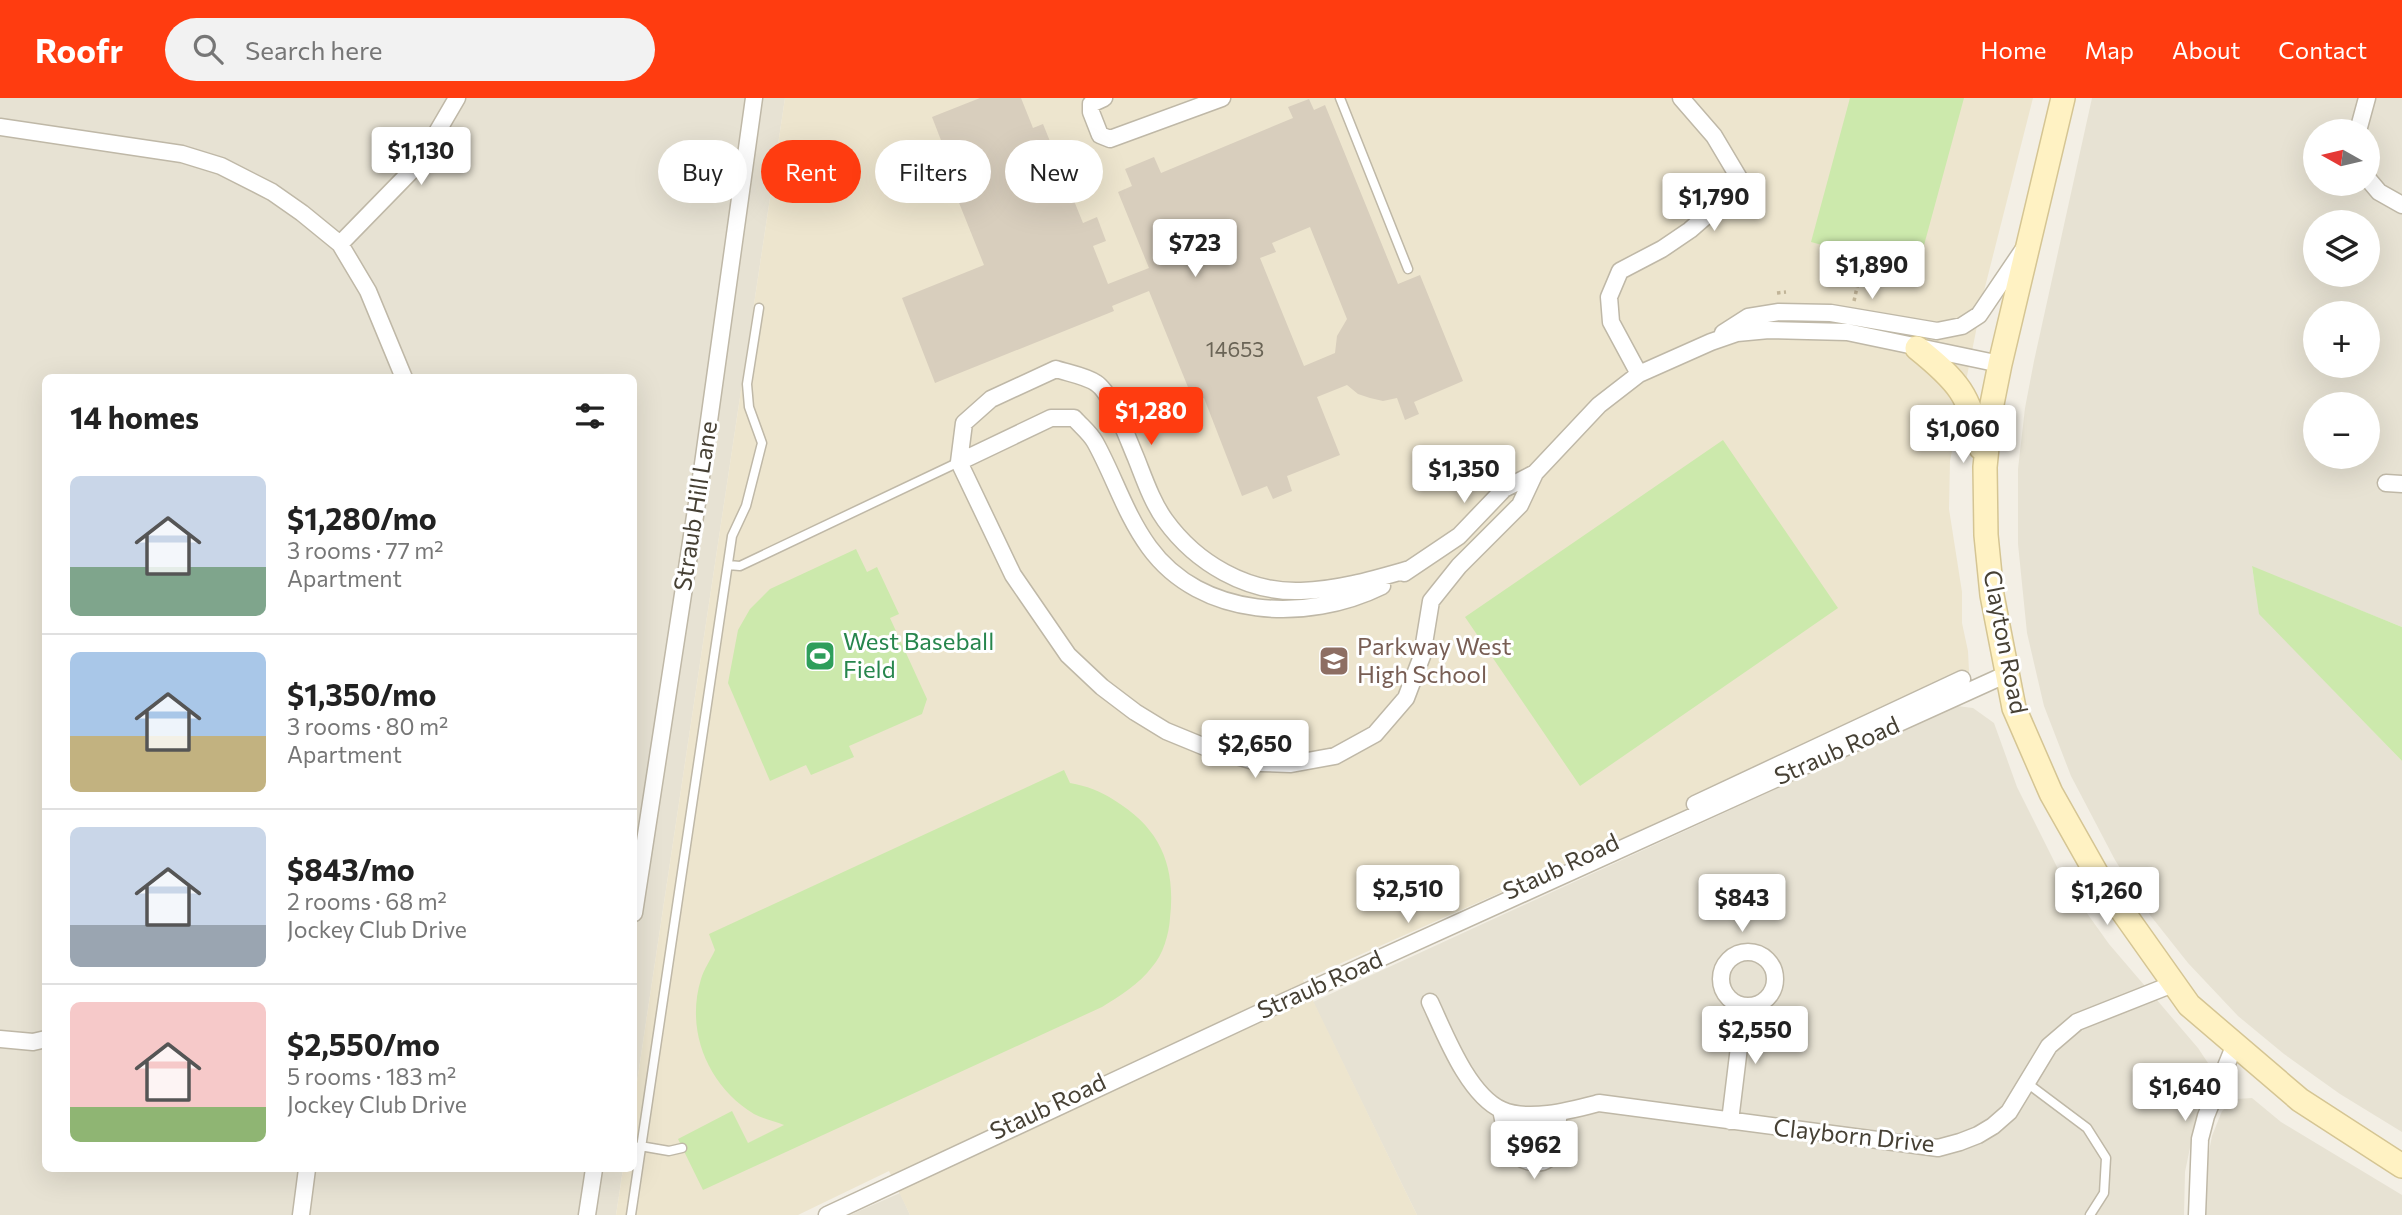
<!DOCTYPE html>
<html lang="en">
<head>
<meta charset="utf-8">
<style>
  body { margin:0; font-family:Commissioner,sans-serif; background:#f2f2f2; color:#222; height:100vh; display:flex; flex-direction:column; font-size:26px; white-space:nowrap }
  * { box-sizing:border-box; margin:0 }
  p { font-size:23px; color:#767676 }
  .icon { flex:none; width:38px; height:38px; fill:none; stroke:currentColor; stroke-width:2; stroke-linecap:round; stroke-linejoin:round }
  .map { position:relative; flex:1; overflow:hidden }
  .panel { position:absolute; left:42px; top:276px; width:595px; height:798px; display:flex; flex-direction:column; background:#fff; border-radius:10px; box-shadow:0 7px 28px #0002 }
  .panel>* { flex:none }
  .guide { position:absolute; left:658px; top:42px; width:665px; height:63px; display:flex; gap:14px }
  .needle { width:46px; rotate:278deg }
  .controls { position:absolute; left:2303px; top:21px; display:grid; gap:14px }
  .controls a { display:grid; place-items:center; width:77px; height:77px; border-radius:50%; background:#fff; box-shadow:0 7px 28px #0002; font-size:35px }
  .price { position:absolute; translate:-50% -60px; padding:0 16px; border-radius:7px; background:#fff; color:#222; font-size:23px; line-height:46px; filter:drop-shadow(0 2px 4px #0008) }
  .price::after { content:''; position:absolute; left:50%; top:42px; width:21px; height:16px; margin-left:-10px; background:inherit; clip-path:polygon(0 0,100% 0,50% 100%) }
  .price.current { background:#ff3c10; color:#fff }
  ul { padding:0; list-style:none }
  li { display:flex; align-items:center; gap:21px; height:175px; padding:0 28px }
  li+li { border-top:2px solid #e0e0e0 }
  li span { display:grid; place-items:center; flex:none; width:196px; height:140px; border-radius:10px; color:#555 }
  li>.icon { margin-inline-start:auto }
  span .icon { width:84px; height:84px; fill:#fffc; stroke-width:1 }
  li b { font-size:30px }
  h2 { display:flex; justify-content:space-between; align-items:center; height:84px; padding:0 28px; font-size:30px }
  .chip { padding:0 24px; border-radius:32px; background:#fff; box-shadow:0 7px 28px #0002; font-size:24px; line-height:63px }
  .chip.current { background:#ff3c10; color:#fff }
  header { display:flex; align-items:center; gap:42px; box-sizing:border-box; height:98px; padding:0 35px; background:#ff3c10; color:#fff }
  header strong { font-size:33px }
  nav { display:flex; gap:38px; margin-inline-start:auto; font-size:24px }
  .search { width:490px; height:63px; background:#f2f2f2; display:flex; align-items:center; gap:18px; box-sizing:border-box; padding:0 24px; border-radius:38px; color:#767676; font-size:26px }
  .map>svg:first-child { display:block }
</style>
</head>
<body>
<header>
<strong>Roofr</strong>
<div class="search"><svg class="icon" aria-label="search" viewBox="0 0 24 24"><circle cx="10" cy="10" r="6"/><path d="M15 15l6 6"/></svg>Search here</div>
<nav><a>Home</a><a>Map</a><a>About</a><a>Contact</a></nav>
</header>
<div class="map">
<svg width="2402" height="1117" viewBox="0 0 2402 1117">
  <rect width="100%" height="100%" fill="#f3efe5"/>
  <path fill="#e7e2d3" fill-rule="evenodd" d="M0 0H785L634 1004V280H46V1071H623L616 1117H0Z
    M2092 0H2402V529L2252 469 2260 516 2402 663V1034L2340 996 2284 956 2238 918 2188 865 2150 817 2115 762 2071 678 2044 608 2027 535 2018 446V371L2025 310 2034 263ZM2315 33H2368V86H2315ZM2315 124H2368V177H2315ZM2315 215H2368V268H2315ZM2315 306H2368V359H2315Z
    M1957 608 1973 610 1994 625 2017 689 2064 783 2109 846 2198 950 2208 965V984L2198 1011 2185 1074 2184 1117H1417L1313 904Z
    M2252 1000 2281 1024 2402 1097V1117H2203L2205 1074 2212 1038 2222 1013 2236 1001Z
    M900 1095 910 1117H850Z"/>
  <path fill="#ede5ce" d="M785 0H2033L1984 193 1950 363 1949 411 1962 494V525L1968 553 1969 573 1964 586 1955 593 1303 882 1417 1117H910L889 1073 798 1117H616L623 1071H634V1004Z"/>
  <path fill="#cce9ac" d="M1850 0H1964L1917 173 1811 144Z
    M1723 342 1838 510 1580 688 1465 519Z
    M856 451 867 474 877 469 899 516 890 520 927 601 922 616 849 648 854 659 811 677 806 667 770 683 728 585 738 532 750 511 770 491Z
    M2252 468 2402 529V663L2259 516Z
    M1064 672 1070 685C1087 688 1100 693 1114 702 1160 730 1176 767 1170 820 1169 836 1163 857 1152 869 1139 886 1120 898 1102 909L703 1092 678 1041 732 1013 748 1045 784 1027C775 1023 763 1021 754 1016 708 988 685 933 701 881 704 871 711 861 715 852L709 836Z"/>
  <path fill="#d8cebd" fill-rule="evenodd" d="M980 0H1021L1033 30 1043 26 1083 125 1097 119 1106 143 1093 148 1108 186 1149 170 1118 94 1132 88 1125 71 1154 59 1161 75 1293 20 1288 9 1309 1 1314 12 1325 7 1398 186 1420 177 1463 283 1414 304 1419 316 1405 322 1397 300 1383 303 1370 300 1358 296 1347 287 1317 299 1340 357 1287 378 1292 393 1273 401 1267 388 1242 398 1204 300 1194 304 1149 193 1112 208 1114 213 935 285 902 200 984 167 943 65 949 63 932 19ZM1310 129 1347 221 1337 238 1335 255 1304 268 1260 160 1276 154 1272 145Z"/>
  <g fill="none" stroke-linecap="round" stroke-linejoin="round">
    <g stroke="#bfb8a7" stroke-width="11">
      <path id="lane" d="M1340 0 1408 171
        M728 467 740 468 959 364
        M2027 985 2087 1030 2106 1060 2104 1095 2090 1117
        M640 1048 669 1053 682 1050
        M631 1117 732 438 746 408 762 345 749 309 747 286 759 210"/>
    </g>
    <g stroke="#bfb8a7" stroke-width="19">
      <path id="street" d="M1104 0 1091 6V14L1100 37 1110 41 1222 0
        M0 29 182 56 221 68 272 94 302 115 340 146 368 193 404 280
        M2358 33 2367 0
        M2368 81 2379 94 2402 107
        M340 146 419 65 457 0
        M1723 235 1748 219 1779 214 1831 215 1937 233 1962 228 1979 217 2023 152
        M1639 276 1611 224 1609 199 1620 173 1662 151 1690 132 1721 105 1739 80 1714 38 1681 0
        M959 364 1051 320H1074C1081 328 1090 335 1095 344 1114 378 1125 416 1149 449 1201 521 1307 525 1382 488
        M2386 385 2402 386
        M1410 471C1375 481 1339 492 1301 493 1247 495 1196 465 1165 422 1152 404 1144 380 1136 360 1128 342 1112 295 1096 285 1086 278 1068 275 1056 271L991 301 964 325 959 364 1013 477 1068 557 1102 589 1135 614 1166 633 1205 649 1261 665 1291 666 1335 658 1375 636 1406 600 1422 558 1431 503 1459 468 1520 407 1535 375
        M1404 475 1459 438 1504 391 1535 375 1599 307 1639 276 1711 244 1737 235 1769 232 1847 234 2000 266
        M1695 706 1962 581
        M634 815 703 366 754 0
        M1721 881a27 27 0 1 1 54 0a27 27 0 1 1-54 0Z
        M1430 904C1445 936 1468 997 1502 1012 1529 1024 1572 1012 1599 1005L1938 1050 1960 1044 1978 1037 1993 1028 2009 1014 2049 948 2077 924 2173 886
        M0 941 33 944 46 941
        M1501 1012C1504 1024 1505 1038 1511 1049 1515 1058 1523 1063 1532 1064 1560 1069 1558 1034 1558 1015
        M1730 1023 1744 908
        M301 1117 307 1071
        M587 1117 594 1071
        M827 1117 1257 916 2007 576
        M2197 1117 2200 1041 2206 1018 2235 946"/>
    </g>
    <g stroke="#d5c593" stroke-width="26">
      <path id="secondary" d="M2063 0 2000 266 1991 311 1985 369 1986 437 1992 497 2014 610 2051 695 2099 780 2189 907 2300 1002 2402 1068
        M1917 250C1958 283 1970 297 1981 350"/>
    </g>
    <path stroke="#c1b498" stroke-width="3.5" stroke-dasharray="3.5 3.5" stroke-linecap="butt" d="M1777 195 1786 194
      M1854 203 1864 158"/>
    <use href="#lane" stroke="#fff" stroke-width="8"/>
    <use href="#street" stroke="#fff" stroke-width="16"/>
    <use href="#secondary" stroke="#fff2c3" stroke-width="23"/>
  </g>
  <defs>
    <g id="stadium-square" transform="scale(1.575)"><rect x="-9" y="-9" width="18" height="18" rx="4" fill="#2e9e5b" stroke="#fff"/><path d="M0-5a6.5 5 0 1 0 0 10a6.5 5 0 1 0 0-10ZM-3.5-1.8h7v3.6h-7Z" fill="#fff"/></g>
    <g id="school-square" transform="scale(1.575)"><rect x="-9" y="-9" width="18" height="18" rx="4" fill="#8d6e63" stroke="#fff"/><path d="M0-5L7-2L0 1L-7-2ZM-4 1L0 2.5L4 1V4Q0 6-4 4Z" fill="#fff"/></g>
  </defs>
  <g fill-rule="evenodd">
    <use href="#stadium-square" x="820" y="558"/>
    <use href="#school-square" x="1334" y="563"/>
  </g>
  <g text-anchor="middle" stroke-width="6" stroke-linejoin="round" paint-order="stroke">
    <g font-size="21" fill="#6a6456">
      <text x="1235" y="259">14653</text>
    </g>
    <g font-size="24" fill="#464034" stroke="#fff">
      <text transform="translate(696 408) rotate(-81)" y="8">Straub Hill Lane</text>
      <text transform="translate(2005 544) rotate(79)" y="8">Clayton Road</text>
      <text transform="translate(1837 653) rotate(-24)" y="8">Straub Road</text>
      <text transform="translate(1561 769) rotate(-25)" y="8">Staub Road</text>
      <text transform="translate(1320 887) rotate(-24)" y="8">Straub Road</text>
      <text transform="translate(1048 1009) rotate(-25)" y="8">Staub Road</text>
      <text transform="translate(1854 1038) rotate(6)" y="8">Clayborn Drive</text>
    </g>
    <g font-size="24" fill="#27864d" stroke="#fff" text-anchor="start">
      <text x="843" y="552">West Baseball<tspan x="843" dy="28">Field</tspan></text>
    </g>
    <g font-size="24" fill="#785e54" stroke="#fff" text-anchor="start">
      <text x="1357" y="557">Parkway West<tspan x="1357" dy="28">High School</tspan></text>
    </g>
  </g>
</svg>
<div class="controls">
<a><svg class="needle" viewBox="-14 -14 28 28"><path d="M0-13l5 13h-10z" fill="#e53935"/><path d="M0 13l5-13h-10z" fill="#767676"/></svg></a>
<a><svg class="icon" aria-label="layers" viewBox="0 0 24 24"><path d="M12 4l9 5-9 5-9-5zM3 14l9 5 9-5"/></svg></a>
<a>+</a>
<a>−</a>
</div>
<b class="price" style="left:421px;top:89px">$1,130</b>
<b class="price" style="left:1714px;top:135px">$1,790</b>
<b class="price" style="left:1195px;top:181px">$723</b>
<b class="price" style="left:1872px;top:203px">$1,890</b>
<b class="price current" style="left:1151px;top:349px">$1,280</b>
<b class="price" style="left:1963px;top:367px">$1,060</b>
<b class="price" style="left:1464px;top:407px">$1,350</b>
<b class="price" style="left:1255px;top:682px">$2,650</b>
<b class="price" style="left:1408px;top:827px">$2,510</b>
<b class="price" style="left:2107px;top:829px">$1,260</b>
<b class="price" style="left:1742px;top:836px">$843</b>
<b class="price" style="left:1755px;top:968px">$2,550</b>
<b class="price" style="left:2185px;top:1025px">$1,640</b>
<b class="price" style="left:1534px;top:1083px">$962</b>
<div class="guide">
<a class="chip">Buy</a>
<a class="chip current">Rent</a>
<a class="chip">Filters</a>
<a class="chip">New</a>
</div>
<section class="panel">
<h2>14 homes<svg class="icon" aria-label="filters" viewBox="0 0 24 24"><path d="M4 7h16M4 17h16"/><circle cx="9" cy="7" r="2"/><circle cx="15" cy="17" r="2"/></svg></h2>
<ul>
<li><span style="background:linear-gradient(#c9d6e8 65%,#7fa58c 0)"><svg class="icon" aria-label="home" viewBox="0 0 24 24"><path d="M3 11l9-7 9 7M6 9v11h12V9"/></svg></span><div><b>$1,280/mo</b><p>3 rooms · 77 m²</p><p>Apartment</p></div></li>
<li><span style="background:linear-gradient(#a9c7e8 60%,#c2b280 0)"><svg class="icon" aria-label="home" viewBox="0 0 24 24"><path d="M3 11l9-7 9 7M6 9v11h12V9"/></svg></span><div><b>$1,350/mo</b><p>3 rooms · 80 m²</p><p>Apartment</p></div></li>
<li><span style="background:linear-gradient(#c9d6e8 70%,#9aa5b1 0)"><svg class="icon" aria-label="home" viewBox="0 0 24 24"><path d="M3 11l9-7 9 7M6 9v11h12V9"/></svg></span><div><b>$843/mo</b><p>2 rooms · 68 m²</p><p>Jockey Club Drive</p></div></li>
<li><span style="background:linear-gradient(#f6c9c9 75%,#8fb573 0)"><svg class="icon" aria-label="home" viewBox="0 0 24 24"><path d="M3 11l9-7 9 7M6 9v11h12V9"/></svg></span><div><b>$2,550/mo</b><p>5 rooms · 183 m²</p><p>Jockey Club Drive</p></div></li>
</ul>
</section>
</div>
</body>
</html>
